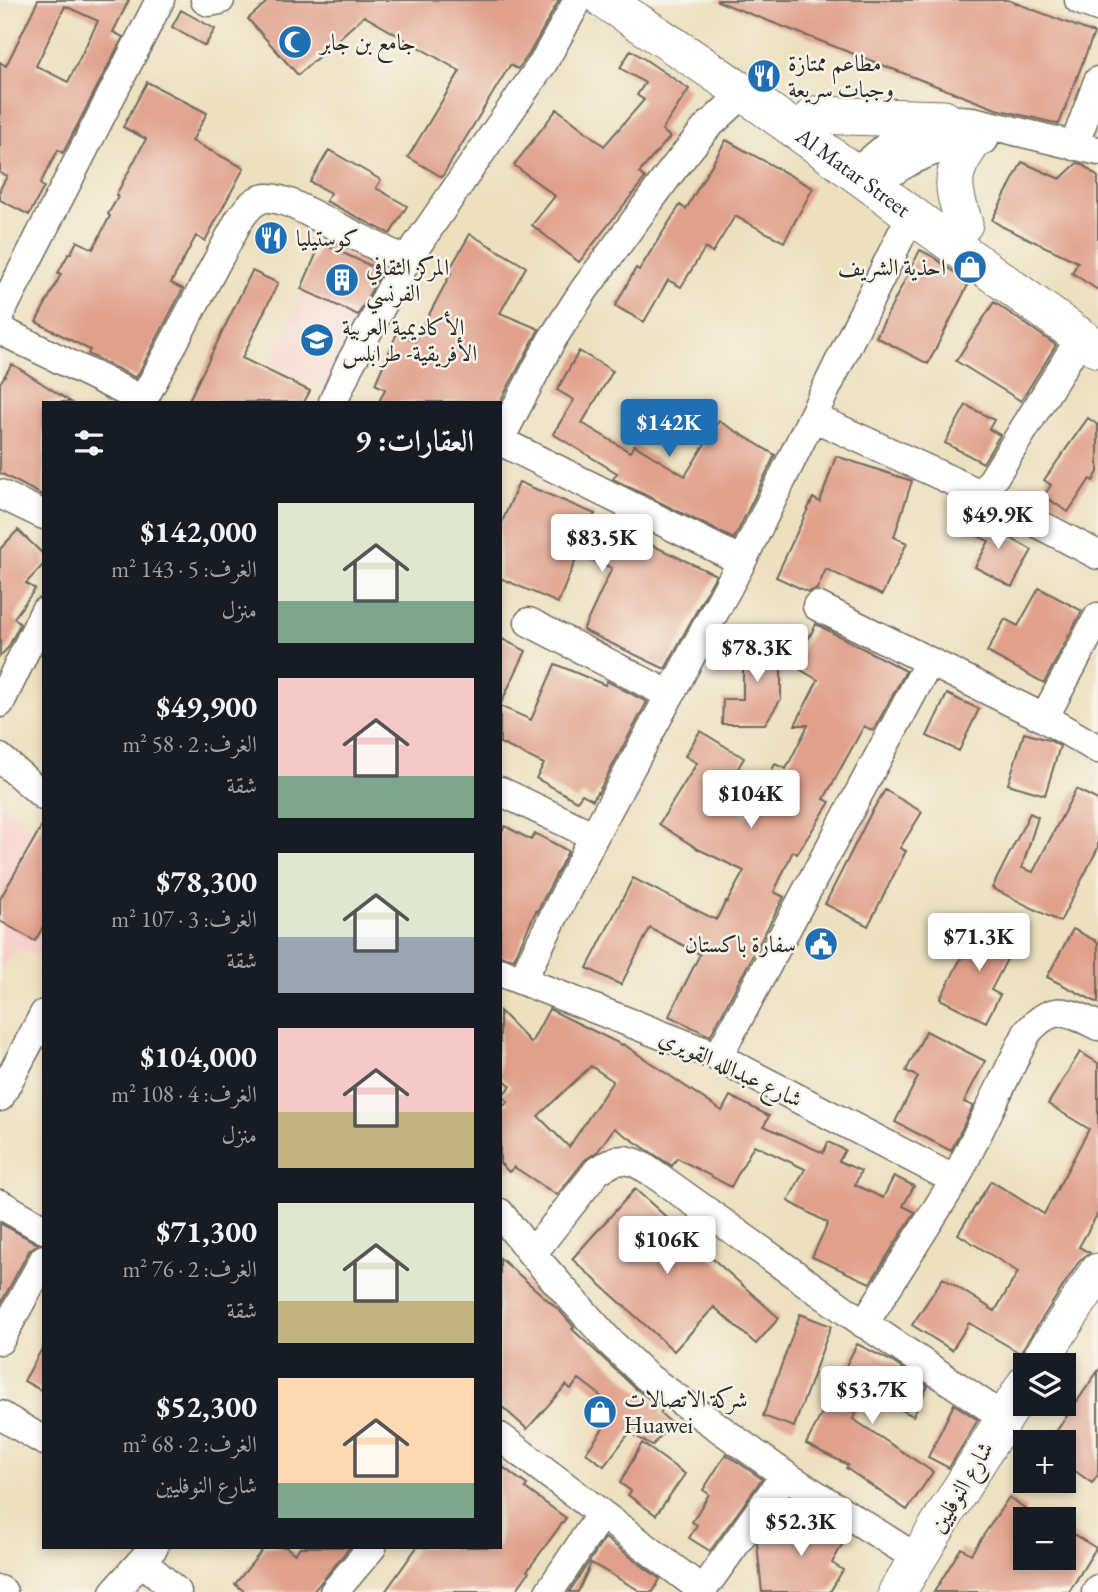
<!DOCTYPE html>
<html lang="ar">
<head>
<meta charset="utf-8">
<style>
  body { margin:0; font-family:"EB Garamond",Amiri,serif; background:#20242c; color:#f1f3f6; direction:rtl; height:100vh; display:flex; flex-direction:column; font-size:26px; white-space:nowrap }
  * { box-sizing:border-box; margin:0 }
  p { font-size:23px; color:#9ea1a6 }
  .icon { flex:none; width:38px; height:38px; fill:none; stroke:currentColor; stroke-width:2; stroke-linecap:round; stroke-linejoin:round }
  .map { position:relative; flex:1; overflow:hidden; direction:ltr }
  .panel { position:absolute; left:42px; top:401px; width:460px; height:1148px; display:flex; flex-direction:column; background:#171b24; border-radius:0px; box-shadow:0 4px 10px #0003; direction:rtl }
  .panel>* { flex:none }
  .controls { position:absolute; left:1013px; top:1353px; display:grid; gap:14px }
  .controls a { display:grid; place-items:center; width:63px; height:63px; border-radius:0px; background:#171b24; box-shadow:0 4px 10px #0003; font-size:35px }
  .price { position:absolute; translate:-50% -60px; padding:0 16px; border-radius:7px; background:#fff; color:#222; font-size:23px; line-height:46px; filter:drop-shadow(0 2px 4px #0008) }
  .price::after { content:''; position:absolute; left:50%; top:42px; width:21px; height:16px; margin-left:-10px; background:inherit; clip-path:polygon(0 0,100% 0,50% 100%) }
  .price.current { background:#1f6fb2; color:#fff }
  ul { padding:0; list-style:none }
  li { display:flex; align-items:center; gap:21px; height:175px; padding:0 28px }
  li span { display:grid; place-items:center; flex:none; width:196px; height:140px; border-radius:0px; color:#555 }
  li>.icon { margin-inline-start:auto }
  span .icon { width:84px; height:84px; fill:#fffc; stroke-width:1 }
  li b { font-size:30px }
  h2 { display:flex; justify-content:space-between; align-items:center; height:84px; padding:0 28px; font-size:30px }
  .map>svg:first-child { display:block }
</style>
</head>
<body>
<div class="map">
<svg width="1098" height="1592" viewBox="0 0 1098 1592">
  <rect width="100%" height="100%" fill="#f7f3e8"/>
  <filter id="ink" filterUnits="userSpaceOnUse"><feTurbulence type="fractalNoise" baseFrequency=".0143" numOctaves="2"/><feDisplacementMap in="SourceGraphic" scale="14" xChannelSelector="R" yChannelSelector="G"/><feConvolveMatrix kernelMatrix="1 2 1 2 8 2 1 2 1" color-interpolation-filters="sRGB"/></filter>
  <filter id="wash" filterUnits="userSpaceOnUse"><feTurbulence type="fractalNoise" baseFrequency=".00686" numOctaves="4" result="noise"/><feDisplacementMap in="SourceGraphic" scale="28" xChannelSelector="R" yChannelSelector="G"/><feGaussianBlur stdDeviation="1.57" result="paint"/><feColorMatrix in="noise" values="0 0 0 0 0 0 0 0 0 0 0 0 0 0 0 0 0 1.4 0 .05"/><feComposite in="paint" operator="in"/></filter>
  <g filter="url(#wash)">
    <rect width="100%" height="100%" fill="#ede0bf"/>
    <path fill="#f7d0cc" d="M303 290 363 317 330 391 270 364Z
      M0 802 44 838V961L15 946 0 974Z"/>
    <g id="blocks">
      <path fill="#e0a08b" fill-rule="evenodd" d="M38 0H129L113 32 123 37 63 153 58 150 40 184 44 187 29 215 0 200V189L7 176 0 173V62L6 66ZM65 6 98 21 68 82 36 66Z
        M269 0H559L529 54 518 69 510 65 442 177 408 157 460 71 364 16 298 75 248 19Z
        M717 0H1008L1094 33 1059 124 996 109 717 1Z
        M181 10 215 29 205 46 172 27Z
        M631 50 689 89 662 130 670 137 639 173 645 178 579 262 532 225 555 196 514 165 557 109 604 146 644 100 637 95 645 83 620 68Z
        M147 82 207 113 192 141 244 168 205 241 196 236 171 283 183 289 136 378 88 354 90 350 36 322 61 274 58 273 69 253H71L77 241 93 249 110 216 108 214 118 197 116 195 146 139 123 127Z
        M726 140 813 188 784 242 735 216 712 253 705 248 681 287 668 280 644 322 615 306 636 268 639 270 680 205 686 209Z
        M329 150 381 180 376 188 407 206 390 234 326 201 331 193 310 182Z
        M1022 162 1060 179 1077 163 1082 164 1098 177V290L1072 273 1078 262 1003 227 992 220Z
        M470 234 526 267 500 313 539 329 500 402H379L385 389 375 384 397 333 415 341 451 273 448 272Z
        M321 243 382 271 358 315 301 289Z
        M920 250 932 256 969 283 928 364 876 337Z
        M252 271 278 283 242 358 310 391 304 402H188Z
        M994 302 1056 345 1021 401 956 361Z
        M579 351 613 371 582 423 630 452 634 445 685 476 719 421 775 455 734 539 613 479 617 473 553 434 574 400 557 390Z
        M12 364 71 402H44V496L0 473V383Z
        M966 405 994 420 989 429 1000 435 983 463 945 443Z
        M1088 418 1098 425V472L1093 481 1090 479 1068 512 1044 496 1051 485 1044 480Z
        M836 456 912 481 894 537 907 543 882 595 826 569 817 589 808 592 776 577 813 498 820 502Z
        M519 482 595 514 588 530 623 544 628 534 716 575 665 669 583 630 612 568 578 554 558 603 500 578V527Z
        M970 512 992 520 989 526 1032 550 1012 587 975 567 989 541 963 530Z
        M18 530 44 555V564L26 583 35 589 14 618 20 624 8 648 0 656V549Z
        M1039 588 1082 611 1044 683 987 652 1005 619 1018 626Z
        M816 624 906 671 873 731 864 726 824 799 830 802 797 854 793 851 774 892 784 897 710 1036 669 1016 700 954 650 928 621 985 587 968 633 878 716 920 726 901 727 902 744 871 698 849 659 824 697 763 685 756 700 731 744 758 720 798 748 816 775 764 786 769 808 725H795L818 680 794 666Z
        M500 638 526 651 500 705Z
        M743 639 781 640V699L765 724H722L723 699H743Z
        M555 664 605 685 607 681 647 702 598 793 597 792 593 800 582 794 577 801 536 778 544 764 500 743V706L531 720Z
        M947 694 979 709 959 751 927 736Z
        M1024 733 1049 740 1060 746 1045 795 1008 784Z
        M1076 789 1098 800V848L1060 922 992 888 1030 813 1038 817 1022 868 1033 872Z
        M885 790 922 812 900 848 906 851 868 926 825 904 871 813Z
        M44 822V925L35 941 0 921V899Z
        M505 826 531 840 535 833 568 851 537 912 536 911 514 959 500 956V835Z
        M979 923 1016 942 991 990 1000 995 986 1022 940 999Z
        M1073 929 1098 942V1003L1047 977Z
        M549 1009 622 1045 623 1044 722 1111 730 1096 769 1116 764 1126 823 1153 828 1142 845 1150 839 1161 861 1171 855 1185 883 1198 894 1176 914 1186 903 1206 915 1212 870 1283 812 1257 828 1223 788 1201 805 1169 754 1145 731 1187 677 1158 672 1166 614 1128 598 1151 585 1160 557 1195 514 1167 509 1172 500 1163V1109L508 1102 502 1095 511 1086 500 1076V1011L531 1043ZM591 1066 613 1081 569 1147 538 1116Z
        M926 1031 985 1061 964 1102 973 1106 951 1151 895 1122 918 1077 906 1071Z
        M1080 1052 1098 1063V1213L1079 1247 1090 1253 1080 1260 1020 1353 969 1323 952 1350 912 1325 943 1278 995 1311 1018 1272 958 1234 991 1181 1044 1214 1089 1129 1048 1104Z
        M635 1189 779 1318 756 1344 714 1307 674 1351 572 1259Z
        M0 1223 38 1244 29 1251 0 1305Z
        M500 1258 559 1310 574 1327 572 1329 636 1389 663 1409 660 1413 672 1423 652 1446 630 1432 604 1466 586 1453 615 1411 595 1391 579 1379 571 1389 566 1385 527 1429 500 1405Z
        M800 1314 831 1326 794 1427 763 1416Z
        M857 1344 891 1361 928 1386 913 1416 867 1392 853 1419 933 1472 907 1510 846 1468 848 1465 806 1444Z
        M44 1345V1392L24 1381Z
        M1098 1371V1475L1092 1483 1064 1463V1442H1049Z
        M954 1404 978 1420 949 1468 928 1457Z
        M642 1443 685 1474 656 1515 628 1495 631 1491 620 1483Z
        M726 1454 762 1479 710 1551 689 1538 697 1525 692 1522 709 1494 703 1490Z
        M500 1465 527 1485 525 1488 566 1518 527 1571 529 1572 515 1592H385L417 1547H500Z
        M1009 1497 1026 1509V1558H1064V1528L1096 1548 1069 1592H934L961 1548 971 1554Z
        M810 1511 848 1534 832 1563 843 1570 830 1592H762L757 1543 759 1540 771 1523 795 1539Z
        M605 1538 660 1579 653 1592H642L591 1563 578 1592H569Z
        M265 1547H286L295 1554 300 1547H350L313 1592H245L235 1584Z"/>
    </g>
  </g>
  <g filter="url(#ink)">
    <use href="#blocks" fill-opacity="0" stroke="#6f6a5f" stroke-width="2"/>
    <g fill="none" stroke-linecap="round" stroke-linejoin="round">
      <g stroke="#6f6a5f" stroke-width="31">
        <path id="minor" d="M205 0 209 2 220 0
          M1079 0 1098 7
          M1074 146 1098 81
          M856 173 894 140 923 125 944 119 973 121 1098 151
          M874 186C908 157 940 145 984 140
          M0 314 160 0
          M0 330 143 400
          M142 402 239 220C256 195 265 194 292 204L406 261
          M333 402 349 366 406 261 543 63 578 0
          M813 417 983 495 1098 555
          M500 439 551 341 584 290 673 169 706 128 744 93
          M500 441 742 561
          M0 494 44 515
          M983 495 1081 337
          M817 606 1044 718 1098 617
          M529 622 670 695
          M0 703 44 612
          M1044 718 1098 749
          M0 758 44 796
          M500 791 594 836
          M500 972 718 1057 955 1180
          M522 980 594 836 742 561 911 215
          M718 1057 929 662
          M0 1097 44 1014
          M0 1204 44 1229
          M500 1213 532 1254 610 1342 647 1377 785 1475 918 1559
          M532 1254 598 1170 615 1161 625 1160 636 1163 649 1170 849 1313 1003 1417
          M864 1324 955 1180 1027 1033C1052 1003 1068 1011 1098 1026
          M0 1340 44 1259
          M0 1415 44 1441
          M500 1437 702 1590
          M142 1561 177 1592
          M0 1590 3 1592
          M114 1592 154 1547
          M334 1592 372 1547
          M549 1592 601 1514
          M701 1592 785 1475
          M1096 1592 1098 1589"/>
      </g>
      <g stroke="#6f6a5f" stroke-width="39">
        <g id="major">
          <path id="s1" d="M604 0C651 31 699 61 745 94 864 178 979 266 1098 349"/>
          <path d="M814 115 944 119"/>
          <path d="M964 224C959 206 950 185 958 167 961 158 968 150 972 142"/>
          <path d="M1037 1365 1098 1272"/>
          <path d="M897 1592 1026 1383"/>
        </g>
      </g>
      <use href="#minor" stroke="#fff" stroke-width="28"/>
      <use href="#major" stroke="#fff" stroke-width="37"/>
    </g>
  </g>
  <defs>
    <g id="mosque-disc" transform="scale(1.75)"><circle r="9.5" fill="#1f6fb2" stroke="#f7f3e8"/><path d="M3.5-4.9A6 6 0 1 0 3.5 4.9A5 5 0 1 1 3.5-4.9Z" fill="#fff"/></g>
    <g id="restaurant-disc" transform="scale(1.75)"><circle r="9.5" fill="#1f6fb2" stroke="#f7f3e8"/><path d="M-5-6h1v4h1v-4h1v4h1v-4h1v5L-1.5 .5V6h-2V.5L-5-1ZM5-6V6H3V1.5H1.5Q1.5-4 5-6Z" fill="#fff"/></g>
    <g id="shop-disc" transform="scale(1.75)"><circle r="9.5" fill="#1f6fb2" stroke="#f7f3e8"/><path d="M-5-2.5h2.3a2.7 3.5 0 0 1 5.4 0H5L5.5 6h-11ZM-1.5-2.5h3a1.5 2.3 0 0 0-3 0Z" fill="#fff"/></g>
    <g id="building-disc" transform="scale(1.75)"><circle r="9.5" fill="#1f6fb2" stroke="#f7f3e8"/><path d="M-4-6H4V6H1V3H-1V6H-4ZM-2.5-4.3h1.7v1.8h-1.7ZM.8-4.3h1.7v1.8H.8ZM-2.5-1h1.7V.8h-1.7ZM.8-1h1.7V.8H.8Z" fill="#fff"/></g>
    <g id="university-disc" transform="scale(1.75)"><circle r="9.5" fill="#1f6fb2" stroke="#f7f3e8"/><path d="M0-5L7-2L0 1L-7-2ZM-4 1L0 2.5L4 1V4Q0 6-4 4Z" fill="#fff"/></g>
    <g id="civic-disc" transform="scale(1.75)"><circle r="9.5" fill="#1f6fb2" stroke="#f7f3e8"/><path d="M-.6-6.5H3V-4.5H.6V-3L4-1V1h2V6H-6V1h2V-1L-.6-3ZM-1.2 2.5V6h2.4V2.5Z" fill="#fff"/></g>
  </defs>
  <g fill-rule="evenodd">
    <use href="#mosque-disc" x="295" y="42"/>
    <use href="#restaurant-disc" x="764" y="76"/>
    <use href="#restaurant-disc" x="271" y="238"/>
    <use href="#shop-disc" x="970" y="267"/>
    <use href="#building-disc" x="342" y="280"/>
    <use href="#university-disc" x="317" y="340"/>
    <use href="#civic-disc" x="821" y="944"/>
    <use href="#shop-disc" x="600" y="1412"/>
  </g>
  <g text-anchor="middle" stroke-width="5" stroke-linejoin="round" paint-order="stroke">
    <g font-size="23" fill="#2b2b2b" stroke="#f7f3e8" text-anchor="start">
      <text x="320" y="50">جامع بن جابر</text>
      <text x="788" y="71">مطاعم ممتازة<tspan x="788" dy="26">وجبات سريعة</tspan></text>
      <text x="296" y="246">كوستيليا</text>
      <text x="366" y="275">المركز الثقافي<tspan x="366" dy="26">الفرنسي</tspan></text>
      <text x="946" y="275" text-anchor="end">احذية الشريف</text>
      <text x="342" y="335">الأكاديمية العربية<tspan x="342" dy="26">الأفريقية- طرابلس</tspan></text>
      <text x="796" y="952" text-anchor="end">سفارة باكستان</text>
      <text x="624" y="1407">شركة الاتصالات<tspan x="624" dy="26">Huawei</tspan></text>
    </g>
    <g font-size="23" fill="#2b2b2b" stroke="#f7f3e8">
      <text dy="8" stroke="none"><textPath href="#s1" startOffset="303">Al Matar Street</textPath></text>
      <text transform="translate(731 1068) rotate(25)" y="8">شارع عبدالله القويري</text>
      <text transform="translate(961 1487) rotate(-59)" y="8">شارع النوفليين</text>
    </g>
  </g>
</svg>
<div class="controls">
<a><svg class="icon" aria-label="layers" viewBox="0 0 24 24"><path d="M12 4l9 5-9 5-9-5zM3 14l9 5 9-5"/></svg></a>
<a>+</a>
<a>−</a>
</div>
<b class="price current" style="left:669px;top:459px">$142K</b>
<b class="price" style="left:998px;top:551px">$49.9K</b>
<b class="price" style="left:602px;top:574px">$83.5K</b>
<b class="price" style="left:757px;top:684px">$78.3K</b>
<b class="price" style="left:751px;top:830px">$104K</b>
<b class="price" style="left:979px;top:973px">$71.3K</b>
<b class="price" style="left:667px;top:1276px">$106K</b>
<b class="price" style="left:872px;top:1426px">$53.7K</b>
<b class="price" style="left:801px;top:1558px">$52.3K</b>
<section class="panel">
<h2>العقارات: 9<svg class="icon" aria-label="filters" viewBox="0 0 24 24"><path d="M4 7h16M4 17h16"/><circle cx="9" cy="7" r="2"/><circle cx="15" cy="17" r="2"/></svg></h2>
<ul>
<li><span style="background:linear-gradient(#dfe7d0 70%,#7fa58c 0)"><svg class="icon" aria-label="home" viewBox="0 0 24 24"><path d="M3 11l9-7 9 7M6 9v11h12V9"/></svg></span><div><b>$142,000</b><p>الغرف: 5 · 143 m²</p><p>منزل</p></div></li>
<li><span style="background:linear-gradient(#f6c9c9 70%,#7fa58c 0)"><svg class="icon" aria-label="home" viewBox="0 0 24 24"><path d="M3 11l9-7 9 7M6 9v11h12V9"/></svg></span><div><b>$49,900</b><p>الغرف: 2 · 58 m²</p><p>شقة</p></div></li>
<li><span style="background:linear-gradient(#dfe7d0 60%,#9aa5b1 0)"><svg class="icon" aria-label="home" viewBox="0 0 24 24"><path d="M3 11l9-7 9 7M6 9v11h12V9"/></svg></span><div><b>$78,300</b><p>الغرف: 3 · 107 m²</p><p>شقة</p></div></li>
<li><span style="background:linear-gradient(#f6c9c9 60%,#c2b280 0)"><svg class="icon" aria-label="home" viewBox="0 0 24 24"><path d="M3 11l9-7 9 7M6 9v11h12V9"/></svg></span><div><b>$104,000</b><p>الغرف: 4 · 108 m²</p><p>منزل</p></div></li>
<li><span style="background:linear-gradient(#dfe7d0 70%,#c2b280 0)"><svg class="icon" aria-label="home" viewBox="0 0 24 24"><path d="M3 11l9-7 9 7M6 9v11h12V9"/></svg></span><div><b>$71,300</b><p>الغرف: 2 · 76 m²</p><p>شقة</p></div></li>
<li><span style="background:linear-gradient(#ffd9b3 75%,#7fa58c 0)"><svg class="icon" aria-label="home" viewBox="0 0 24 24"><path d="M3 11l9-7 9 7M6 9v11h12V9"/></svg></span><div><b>$52,300</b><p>الغرف: 2 · 68 m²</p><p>شارع النوفليين</p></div></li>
</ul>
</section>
</div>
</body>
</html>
